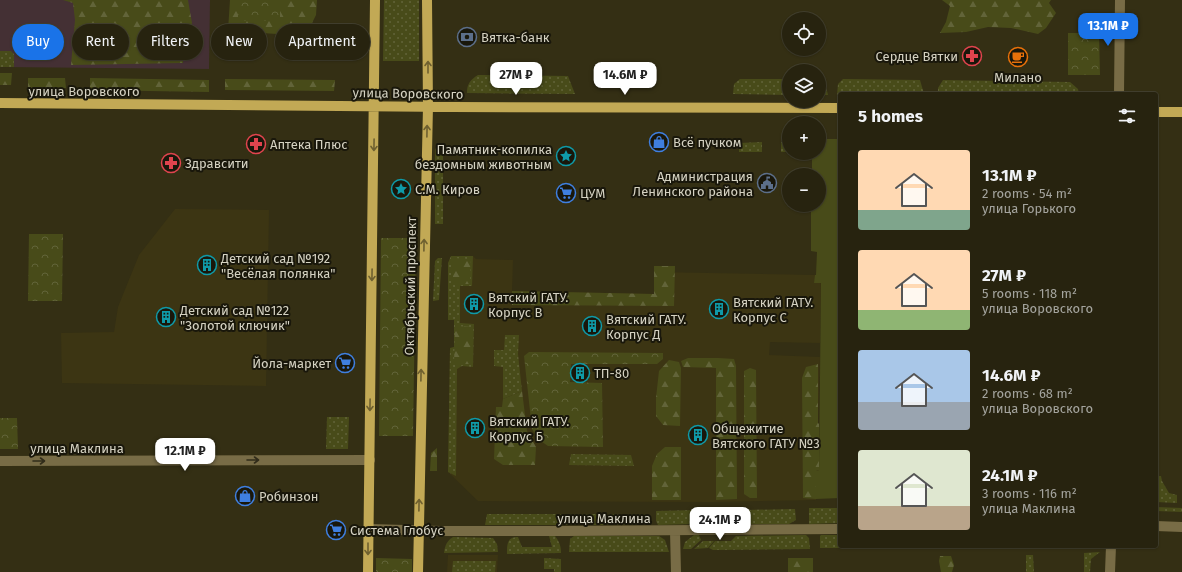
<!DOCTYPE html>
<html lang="en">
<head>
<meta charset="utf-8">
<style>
  body { margin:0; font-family:"Fira Sans",sans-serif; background:#2f2b18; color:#f1f3f6; height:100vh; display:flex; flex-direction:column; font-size:15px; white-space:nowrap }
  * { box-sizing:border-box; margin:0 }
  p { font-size:13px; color:#a4a49e }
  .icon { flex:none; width:22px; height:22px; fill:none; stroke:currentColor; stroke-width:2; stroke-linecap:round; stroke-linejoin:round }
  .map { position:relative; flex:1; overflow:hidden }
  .sheet { position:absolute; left:838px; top:92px; width:320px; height:456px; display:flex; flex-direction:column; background:#27230f; border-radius:4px; box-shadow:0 1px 3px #0004,0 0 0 1px #43402f }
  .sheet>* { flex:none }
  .hud { position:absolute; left:12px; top:24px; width:380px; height:36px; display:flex; gap:8px }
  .fabs { position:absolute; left:782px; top:12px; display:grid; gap:8px }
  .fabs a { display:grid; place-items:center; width:44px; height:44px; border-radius:50%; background:#27230f; box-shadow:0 1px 3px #0004,0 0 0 1px #43402f; font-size:20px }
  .price { position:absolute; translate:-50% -34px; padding:0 9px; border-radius:8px; background:#fff; color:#222; font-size:13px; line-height:26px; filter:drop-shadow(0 1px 2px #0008) }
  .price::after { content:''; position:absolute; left:50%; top:24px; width:12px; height:9px; margin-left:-6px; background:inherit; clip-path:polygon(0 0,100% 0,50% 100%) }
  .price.current { background:#1a73e8; color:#fff }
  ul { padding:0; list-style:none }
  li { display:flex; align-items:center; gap:12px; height:100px; padding:0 20px }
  li span { display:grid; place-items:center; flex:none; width:112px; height:80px; border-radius:4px; color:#555 }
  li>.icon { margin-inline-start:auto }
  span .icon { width:48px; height:48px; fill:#fffc; stroke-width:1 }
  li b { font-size:17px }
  h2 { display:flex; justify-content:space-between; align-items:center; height:48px; padding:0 20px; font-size:17px }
  .chip { padding:0 14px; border-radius:18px; background:#27230f; box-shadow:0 1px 3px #0004,0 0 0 1px #43402f; font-size:14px; line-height:36px }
  .chip.current { background:#1a73e8; color:#fff }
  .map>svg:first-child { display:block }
</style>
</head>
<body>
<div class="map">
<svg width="1182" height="572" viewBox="0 0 1182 572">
  <defs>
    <pattern id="grass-dots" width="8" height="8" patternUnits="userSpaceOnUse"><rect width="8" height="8" fill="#484b19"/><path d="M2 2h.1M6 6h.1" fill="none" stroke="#626439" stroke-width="1.8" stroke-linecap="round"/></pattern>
    <pattern id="forest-firs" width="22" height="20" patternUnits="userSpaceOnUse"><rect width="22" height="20" fill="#484b19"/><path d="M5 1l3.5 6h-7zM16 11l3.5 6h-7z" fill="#626439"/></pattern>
    <pattern id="park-crowns" width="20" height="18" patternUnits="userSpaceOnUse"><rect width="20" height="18" fill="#484b19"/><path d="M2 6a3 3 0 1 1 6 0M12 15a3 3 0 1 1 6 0" fill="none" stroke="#626439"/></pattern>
  </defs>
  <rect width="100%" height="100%" fill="#342f14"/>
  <path fill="#3c3513" d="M175 209 269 210 266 386 62 383 61 333 114 332 118 307 139 255Z
    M451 256H473L476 259 513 260 512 291 654 294V272L815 275V283H821L820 343 770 342 769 355 820 357 816 500 712 502 478 501 448 472 450 348 454 347V320H448V263Z
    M448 555H498L497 572H447Z"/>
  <path fill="#443034" d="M0 0H210L209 69 0 67Z"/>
  <path fill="url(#grass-dots)" d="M384 0H419V61H383Z
    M0 51H11L14 54V67H0Z
    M478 75 568 76 575 94 467 93C467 84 470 80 478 75Z
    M740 79H789V95L733 94 734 84Z
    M843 79 920 80 924 94 837 95 838 84Z
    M819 80H822L826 87 828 95H819Z
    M943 80 1070 82 1078 89 1079 94H938V88Z
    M762 142V152H739V143Z
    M781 142H789V152H781Z
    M438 147H443V224H435V149Z
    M451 256H473L472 286H460V323L474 324 473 367 462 366 457 369 456 476 448 472 450 348 454 347V320H448V263Z
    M438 258H442L439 300 433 301 435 261Z
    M505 335H519L518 354 522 391 503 399V367L494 366V350H504Z
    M327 417H349L348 449H326Z
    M571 454 631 455 634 466 569 465Z
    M1156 476H1161L1162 481 1169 493 1177 495V503L1156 502Z
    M1156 507 1182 508V512L1156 511Z
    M809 508H840V523L809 524Z
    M735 509V521L731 523 658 525 656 521V511Z
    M795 509 796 520 789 524H748L745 521V510Z
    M487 514H645V523L642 525H485Z
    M694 535H699L701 540 691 549H683L685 542Z
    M806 535 809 538 810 549 713 550 709 548 715 541H731L736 536Z
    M821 535H840V546H854L852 548H820V536Z
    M549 536H555C559 541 561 546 561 553L507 554C507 544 507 537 518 537L522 547H552Z
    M574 536H659L665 540 669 552H569L570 539Z
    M453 537 493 538 497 544 498 552 444 553C445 545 447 541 453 537Z
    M703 541H714L708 548 694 549Z
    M862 546H1033V549H926L924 547H914L912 549 865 548Z
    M1040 546H1079V549H1042Z
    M1100 552 1091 559 1090 572H1084V553Z
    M1026 555H1033L1034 572H1026Z
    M544 558 561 559V572H554V569H544Z
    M453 561H496L495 572H452Z"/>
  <path fill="url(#forest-firs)" d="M63 0H188L192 23 183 52V63L71 65 75 20 73 3Z
    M230 0H317L316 15 308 31 293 35 228 31Z
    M942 0H1051L1049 3 1056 13 1046 28 1038 34 1011 28 988 27 966 32 940 33 946 22 950 6Z
    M0 73H12L11 85H0Z
    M28 78H65L66 88H28Z
    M90 78 209 80V92L90 90Z
    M225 79 335 80 334 91 225 90Z
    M453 258 471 259 470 284H453Z
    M654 266H675L674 306 512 305V291L654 294Z
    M455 326 472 327 471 364H454Z
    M688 358H718L734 359 736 366 737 499 716 500V368L683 367 681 361Z
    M669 360 679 362 681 368 680 426 663 425 656 416V398L659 371Z
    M818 364V423L819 424V470L816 471V499L803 498 802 378 806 367Z
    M750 368 756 370 757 498H750L744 494V371Z
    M522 391 527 431 536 447 535 465H503L494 459 496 407H502L503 399Z
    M665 447H681V500H652V466L657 454Z
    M437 448V471H430L431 453Z
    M940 556H951L954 565 952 572H941L939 561Z
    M788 558H813V572H788Z"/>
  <path fill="url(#park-crowns)" d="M238 0H280V21H238Z
    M1068 33H1099L1100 75H1068Z
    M29 234H63L62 301H28Z
    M381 238H416L413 436H379Z
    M529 352 663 353V359L657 364H571L570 382 602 383 603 447 548 446 538 439 532 429 524 356Z
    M0 418H17L18 449H0Z
    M376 558 412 559V572H376Z"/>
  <path fill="#484b19" d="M819 139H840V498L816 499V471L819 470 821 283H814L815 275H816L817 252 811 251V205H819V175H812V153H819Z"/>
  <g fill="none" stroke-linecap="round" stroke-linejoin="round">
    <path stroke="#786c46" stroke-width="10" d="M1119 94 1120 0
      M0 461 370 460
      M1156 526 1182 527
      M368 529 441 531H565L840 529
      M675 531 676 572
      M1110 572 1111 546"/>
    <path stroke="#c2a955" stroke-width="10" d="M0 103 452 107 840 108
      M1156 112H1182
      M368 572 375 0
      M418 572 428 106 427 0"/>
  </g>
  <defs><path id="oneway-shaft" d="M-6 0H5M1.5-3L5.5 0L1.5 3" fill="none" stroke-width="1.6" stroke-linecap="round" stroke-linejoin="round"/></defs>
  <g stroke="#6e6030">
    <use href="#oneway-shaft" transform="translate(428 67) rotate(-90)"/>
    <use href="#oneway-shaft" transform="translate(427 131) rotate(-89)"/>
    <use href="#oneway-shaft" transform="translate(374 145) rotate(91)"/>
    <use href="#oneway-shaft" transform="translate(424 245) rotate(-89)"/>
    <use href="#oneway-shaft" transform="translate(372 275) rotate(91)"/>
    <use href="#oneway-shaft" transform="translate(421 375) rotate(-89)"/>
    <use href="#oneway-shaft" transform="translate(370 405) rotate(91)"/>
    <use href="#oneway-shaft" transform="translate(419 505) rotate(-89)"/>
    <use href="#oneway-shaft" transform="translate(368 549) rotate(90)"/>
  </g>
  <g stroke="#312c1a">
    <use href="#oneway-shaft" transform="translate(253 460)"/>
    <use href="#oneway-shaft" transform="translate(39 461)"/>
  </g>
  <defs>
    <g id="bank-ring" transform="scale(1)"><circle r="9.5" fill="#19170b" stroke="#5c6f8a" stroke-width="1.5"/><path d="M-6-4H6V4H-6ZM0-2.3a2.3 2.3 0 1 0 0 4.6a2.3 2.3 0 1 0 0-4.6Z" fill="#5c6f8a"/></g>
    <g id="pharmacy-ring" transform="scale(1)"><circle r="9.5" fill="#19170b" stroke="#e0444e" stroke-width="1.5"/><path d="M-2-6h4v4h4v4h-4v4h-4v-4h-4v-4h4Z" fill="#e0444e"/></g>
    <g id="cafe-ring" transform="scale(1)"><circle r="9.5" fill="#19170b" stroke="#e8710a" stroke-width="1.5"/><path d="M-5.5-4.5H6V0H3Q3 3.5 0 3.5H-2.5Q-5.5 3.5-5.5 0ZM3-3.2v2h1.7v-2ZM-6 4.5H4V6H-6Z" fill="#e8710a"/></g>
    <g id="shop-ring" transform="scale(1)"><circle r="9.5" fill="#19170b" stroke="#3f7fe0" stroke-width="1.5"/><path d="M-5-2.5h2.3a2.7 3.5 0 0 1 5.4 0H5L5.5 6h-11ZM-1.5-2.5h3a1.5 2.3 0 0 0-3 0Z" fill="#3f7fe0"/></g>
    <g id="sight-ring" transform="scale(1)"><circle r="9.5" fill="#19170b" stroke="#0f9aa8" stroke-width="1.5"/><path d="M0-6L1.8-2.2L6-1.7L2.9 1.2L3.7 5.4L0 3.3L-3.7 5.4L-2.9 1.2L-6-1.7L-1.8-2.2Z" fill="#0f9aa8"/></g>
    <g id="civic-ring" transform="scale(1)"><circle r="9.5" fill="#19170b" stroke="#5c6f8a" stroke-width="1.5"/><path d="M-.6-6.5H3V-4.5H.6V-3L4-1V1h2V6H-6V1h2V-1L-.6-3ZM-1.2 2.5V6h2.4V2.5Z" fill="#5c6f8a"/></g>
    <g id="supermarket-ring" transform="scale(1)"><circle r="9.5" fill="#19170b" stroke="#3f7fe0" stroke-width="1.5"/><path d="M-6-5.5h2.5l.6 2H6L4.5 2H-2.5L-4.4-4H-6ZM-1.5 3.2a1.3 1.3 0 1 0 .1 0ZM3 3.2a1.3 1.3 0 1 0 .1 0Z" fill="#3f7fe0"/></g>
    <g id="building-ring" transform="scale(1)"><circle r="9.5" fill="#19170b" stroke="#0f9aa8" stroke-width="1.5"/><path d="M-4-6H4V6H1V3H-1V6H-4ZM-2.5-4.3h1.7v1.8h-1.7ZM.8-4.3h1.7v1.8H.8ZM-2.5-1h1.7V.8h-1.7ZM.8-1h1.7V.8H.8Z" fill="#0f9aa8"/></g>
  </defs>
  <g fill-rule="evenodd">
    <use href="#bank-ring" x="467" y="37"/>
    <use href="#pharmacy-ring" x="972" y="56"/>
    <use href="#cafe-ring" x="1018" y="57"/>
    <use href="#shop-ring" x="659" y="142"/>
    <use href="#pharmacy-ring" x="256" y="144"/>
    <use href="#sight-ring" x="566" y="156"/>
    <use href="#pharmacy-ring" x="171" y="163"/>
    <use href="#civic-ring" x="767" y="183"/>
    <use href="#sight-ring" x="401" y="189"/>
    <use href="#supermarket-ring" x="566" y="193"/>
    <use href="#building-ring" x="207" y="265"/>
    <use href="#building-ring" x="474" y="304"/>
    <use href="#building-ring" x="719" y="309"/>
    <use href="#building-ring" x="166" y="317"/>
    <use href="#building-ring" x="592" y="326"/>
    <use href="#supermarket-ring" x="345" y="363"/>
    <use href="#building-ring" x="580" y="373"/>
    <use href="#building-ring" x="475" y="428"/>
    <use href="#building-ring" x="698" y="435"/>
    <use href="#shop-ring" x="245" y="496"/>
    <use href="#supermarket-ring" x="336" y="530"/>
  </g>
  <g text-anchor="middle" stroke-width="4" stroke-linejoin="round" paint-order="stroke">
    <g font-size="13" fill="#d5d2c2" stroke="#19170b" text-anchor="start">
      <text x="481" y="42">Вятка-банк</text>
      <text x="958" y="61" text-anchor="end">Сердце Вятки</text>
      <text x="1018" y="82" text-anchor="middle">Милано</text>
      <text x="673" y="147">Всё пучком</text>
      <text x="270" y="149">Аптека Плюс</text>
      <text x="552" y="154" text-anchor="end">Памятник-копилка<tspan x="552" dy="15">бездомным животным</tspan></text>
      <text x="185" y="168">Здравсити</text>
      <text x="753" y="181" text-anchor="end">Администрация<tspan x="753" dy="15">Ленинского района</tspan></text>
      <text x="415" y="194">С.М. Киров</text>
      <text x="580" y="198">ЦУМ</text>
      <text x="221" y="263">Детский сад №192<tspan x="221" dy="15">"Весёлая полянка"</tspan></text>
      <text x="488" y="302">Вятский ГАТУ.<tspan x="488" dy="15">Корпус В</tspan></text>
      <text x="733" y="307">Вятский ГАТУ.<tspan x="733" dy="15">Корпус С</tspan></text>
      <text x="180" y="315">Детский сад №122<tspan x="180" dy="15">"Золотой ключик"</tspan></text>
      <text x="606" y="324">Вятский ГАТУ.<tspan x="606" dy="15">Корпус Д</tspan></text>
      <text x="331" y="368" text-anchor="end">Йола-маркет</text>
      <text x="594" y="378">ТП-80</text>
      <text x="489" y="426">Вятский ГАТУ.<tspan x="489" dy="15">Корпус Б</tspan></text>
      <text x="712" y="433">Общежитие<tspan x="712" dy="15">Вятского ГАТУ №3</tspan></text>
      <text x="259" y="501">Робинзон</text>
      <text x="350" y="535">Система Глобус</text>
    </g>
    <g font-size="13" fill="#d5d2c2" stroke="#19170b">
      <text x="84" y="96">улица Воровского</text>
      <text transform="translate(408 93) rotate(1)" y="5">улица Воровского</text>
      <text transform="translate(410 286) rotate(-89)" y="5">Октябрьский проспект</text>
      <text x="77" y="453">улица Маклина</text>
      <text x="604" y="523">улица Маклина</text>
    </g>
  </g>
</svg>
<div class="fabs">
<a><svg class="icon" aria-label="locate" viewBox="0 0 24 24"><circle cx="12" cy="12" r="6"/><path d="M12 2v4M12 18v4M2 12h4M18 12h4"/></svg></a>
<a><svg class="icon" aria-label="layers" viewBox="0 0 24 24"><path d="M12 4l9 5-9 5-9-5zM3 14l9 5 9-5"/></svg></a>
<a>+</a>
<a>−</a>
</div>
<b class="price current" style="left:1108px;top:47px">13.1M ₽</b>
<b class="price" style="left:516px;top:96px">27M ₽</b>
<b class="price" style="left:625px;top:96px">14.6M ₽</b>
<b class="price" style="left:185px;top:472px">12.1M ₽</b>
<b class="price" style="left:720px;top:541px">24.1M ₽</b>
<div class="hud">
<a class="chip current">Buy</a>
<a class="chip">Rent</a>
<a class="chip">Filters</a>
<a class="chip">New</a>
<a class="chip">Apartment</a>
</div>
<section class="sheet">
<h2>5 homes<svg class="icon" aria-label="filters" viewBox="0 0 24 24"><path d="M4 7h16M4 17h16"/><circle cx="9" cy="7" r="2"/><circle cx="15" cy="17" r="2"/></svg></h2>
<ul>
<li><span style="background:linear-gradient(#ffd9b3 75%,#7fa58c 0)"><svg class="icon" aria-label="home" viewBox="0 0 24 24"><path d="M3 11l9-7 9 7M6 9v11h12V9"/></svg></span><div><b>13.1M ₽</b><p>2 rooms · 54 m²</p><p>улица Горького</p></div></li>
<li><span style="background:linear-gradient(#ffd9b3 75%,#8fb573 0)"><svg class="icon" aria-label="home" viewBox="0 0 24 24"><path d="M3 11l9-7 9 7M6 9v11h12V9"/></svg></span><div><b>27M ₽</b><p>5 rooms · 118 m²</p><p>улица Воровского</p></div></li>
<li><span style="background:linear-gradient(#a9c7e8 65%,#9aa5b1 0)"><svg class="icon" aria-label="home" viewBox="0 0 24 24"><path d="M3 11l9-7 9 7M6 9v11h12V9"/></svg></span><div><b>14.6M ₽</b><p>2 rooms · 68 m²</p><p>улица Воровского</p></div></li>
<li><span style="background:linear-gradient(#dfe7d0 70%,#b9a48a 0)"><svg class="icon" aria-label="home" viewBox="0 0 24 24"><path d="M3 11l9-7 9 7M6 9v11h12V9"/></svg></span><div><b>24.1M ₽</b><p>3 rooms · 116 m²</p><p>улица Маклина</p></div></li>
</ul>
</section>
</div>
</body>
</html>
